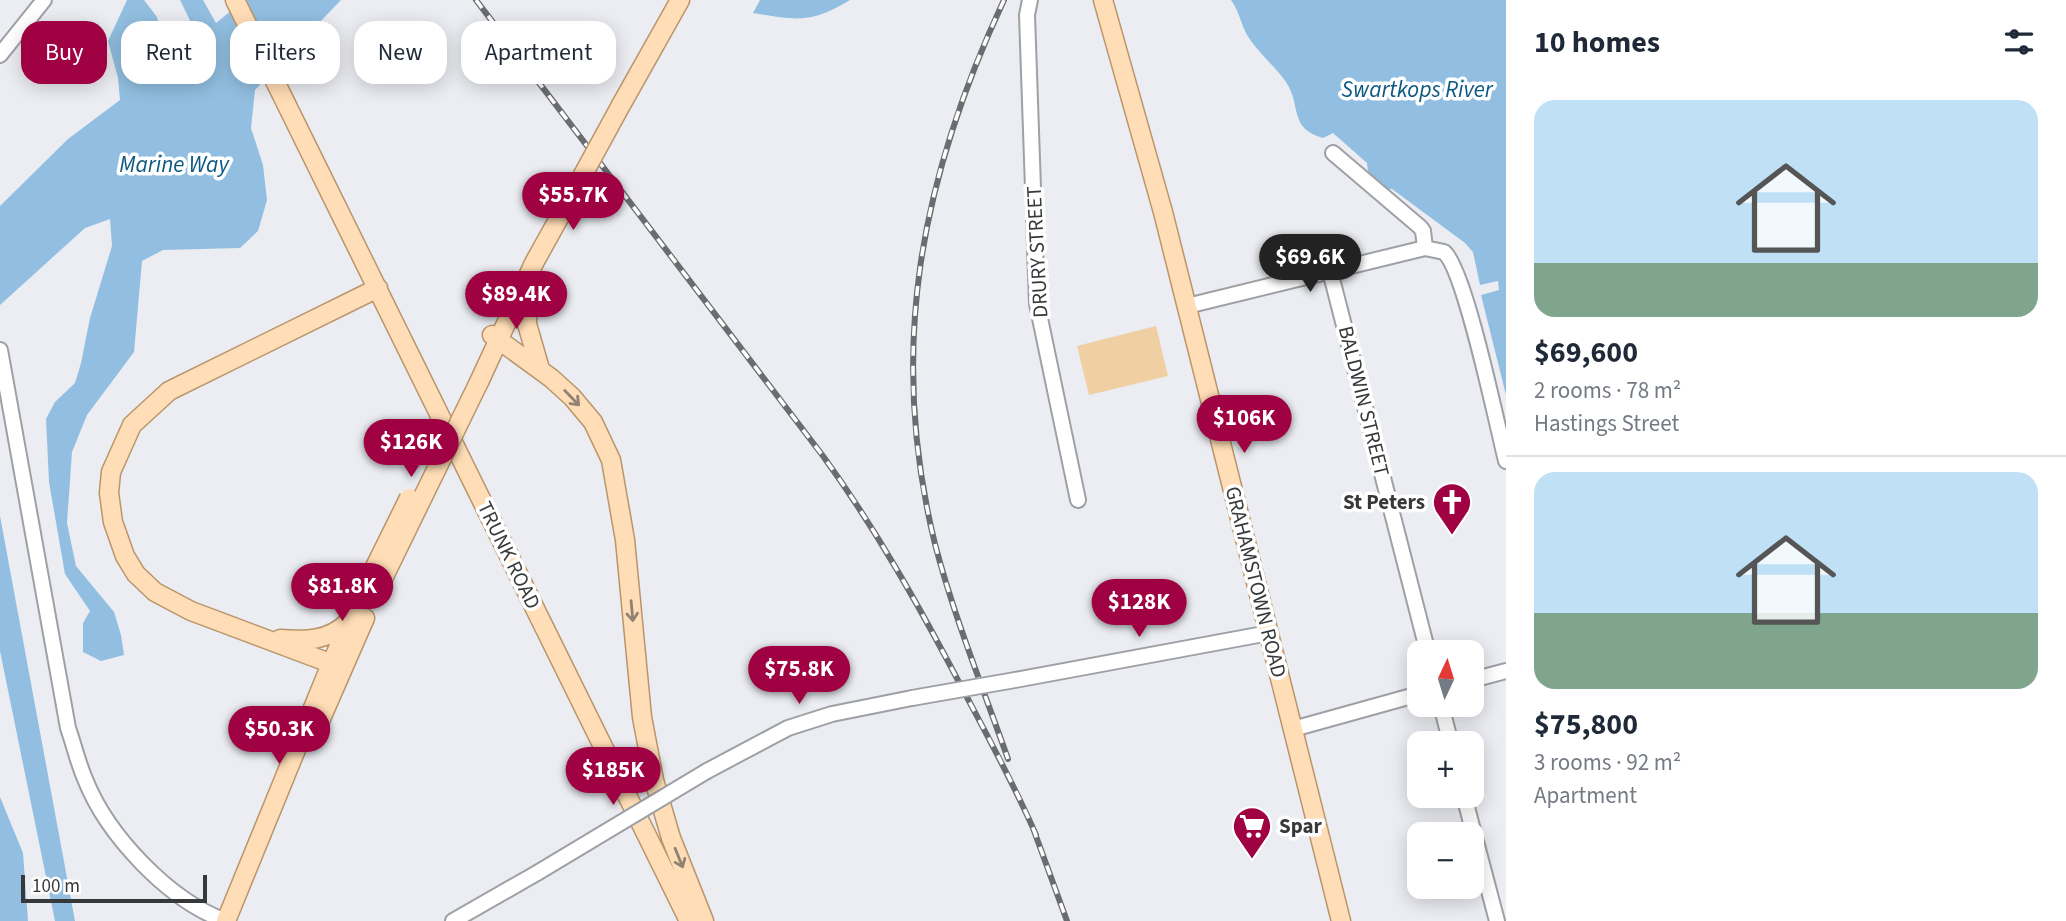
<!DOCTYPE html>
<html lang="en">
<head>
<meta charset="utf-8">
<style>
  body { margin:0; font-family:"Source Sans 3",sans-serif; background:#f6f6f7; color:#1f2937; height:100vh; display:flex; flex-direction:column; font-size:26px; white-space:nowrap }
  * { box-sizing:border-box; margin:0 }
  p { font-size:23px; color:#747a83 }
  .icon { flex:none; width:38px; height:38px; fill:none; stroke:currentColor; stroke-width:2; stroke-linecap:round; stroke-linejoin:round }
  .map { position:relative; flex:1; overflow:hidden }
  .drawer { display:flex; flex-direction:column; background:#fff; width:560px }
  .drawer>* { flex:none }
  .top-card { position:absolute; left:21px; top:21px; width:665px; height:63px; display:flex; gap:14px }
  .needle { width:46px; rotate:4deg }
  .buttons { position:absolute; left:1407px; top:640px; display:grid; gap:14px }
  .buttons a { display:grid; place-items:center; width:77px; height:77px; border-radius:14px; background:#fff; box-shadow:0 4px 18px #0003; font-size:35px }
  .scale { position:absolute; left:21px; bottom:18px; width:186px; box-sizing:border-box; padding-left:7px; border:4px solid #37383a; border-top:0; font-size:19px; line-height:24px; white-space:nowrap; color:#37383a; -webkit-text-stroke:5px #fff; paint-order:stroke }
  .price { position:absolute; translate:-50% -60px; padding:0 16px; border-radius:24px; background:#9f0143; color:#fff; font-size:23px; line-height:46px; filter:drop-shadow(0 2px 4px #0008) }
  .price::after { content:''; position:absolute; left:50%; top:42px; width:21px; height:16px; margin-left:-10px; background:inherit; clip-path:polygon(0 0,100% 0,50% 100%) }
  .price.active { background:#222; color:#fff }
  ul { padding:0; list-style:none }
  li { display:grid; align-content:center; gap:14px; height:371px; padding:0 28px }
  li+li { border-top:2px solid #e0e1e3 }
  li span { display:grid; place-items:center; height:217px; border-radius:21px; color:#555 }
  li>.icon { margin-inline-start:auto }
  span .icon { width:126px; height:126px; fill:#fffc; stroke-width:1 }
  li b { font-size:30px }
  h2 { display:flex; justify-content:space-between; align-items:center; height:84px; padding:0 28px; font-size:30px }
  .pill { padding:0 24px; border-radius:21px; background:#fff; box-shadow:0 4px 18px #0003; font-size:24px; line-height:63px }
  .pill.active { background:#9f0143; color:#fff }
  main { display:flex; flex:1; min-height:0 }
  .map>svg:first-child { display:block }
</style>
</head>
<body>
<main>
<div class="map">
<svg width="1506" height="921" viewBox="0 0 1506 921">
  <rect width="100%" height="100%" fill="#ebedf2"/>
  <path fill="#92bfe1" d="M127 0H144L157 17 164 47 189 59 204 49 180 0H203L216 23 244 0H341L255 90 251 128 263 165 267 200 258 231 240 248 163 250 142 261 134 352 87 415 72 452 67 523 76 566 114 612 121 635 124 655 101 661 83 652V623L90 611 65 574 49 482 46 419 55 402 75 383 81 363 90 318 112 246 110 219 85 228 0 305V206L68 139 120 100 118 78 108 41Z
    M760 0H850C810 24 797 20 753 13Z
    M1231 0H1506V395L1481 295 1499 290 1498 281 1480 285 1473 252 1465 243 1392 189H1386L1368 172 1367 163 1333 133 1323 138C1288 128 1302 106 1286 82 1274 65 1258 53 1247 35 1241 24 1239 11 1231 0Z
    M0 516 75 921H55L0 651Z
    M0 797 23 853 28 921H0Z"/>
  <path fill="#f0cfa3" d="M1156 326 1168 376 1089 395 1077 346Z"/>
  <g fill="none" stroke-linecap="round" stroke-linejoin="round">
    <g stroke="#9ea0a5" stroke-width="18">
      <path id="minor" d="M1030 0 1027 15 1037 304 1078 500
        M0 55 44 0
        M1333 153 1420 227 1423 231 1425 248
        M1330 271 1428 653
        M1187 306 1425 248 1444 252C1465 269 1497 425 1506 461
        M0 350 68 728C74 745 78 763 85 779 107 835 169 901 226 921
        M1015 680 1269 633
        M1472 680 1506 671
        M1441 705 1451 744
        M1293 729 1419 694
        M707 771 788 728 832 714 912 698
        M1464 796 1497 921
        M453 921 537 873"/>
    </g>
    <g stroke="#b9956b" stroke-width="21">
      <path id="major" d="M235 0 689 921
        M1103 0 1163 212 1341 921
        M621 105 680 0
        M528 287 527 324 540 369
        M492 335 551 378 572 397 593 422 611 460 625 540 642 717 654 780 671 838 704 921
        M479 382 534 263 579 182
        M280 639C306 641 329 641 348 622
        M343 668 191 611 155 592 136 574 125 556 113 522 109 493 111 472 132 425 169 391 378 288
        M320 721 365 618
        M226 921 331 664 372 573"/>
    </g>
    <use href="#minor" stroke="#fff" stroke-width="14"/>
    <use href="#major" stroke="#ffddb6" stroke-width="18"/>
    <g stroke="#6a6c6f" stroke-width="6">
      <path id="rail" d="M476 0 823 456C876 529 919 606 961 686 987 735 1014 784 1036 835
        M1004 0C921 178 887 349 935 544 954 617 983 688 1008 759
        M1033 828 1067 921"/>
    </g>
    <use href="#rail" stroke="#fff" stroke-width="3.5" stroke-dasharray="10" stroke-linecap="butt"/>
    <g stroke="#9ea0a5" stroke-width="18" stroke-linecap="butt">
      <path id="minor-bridge" d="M912 698 1015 680
        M537 873 707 771"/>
    </g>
    <g stroke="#b9956b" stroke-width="21" stroke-linecap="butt">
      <path id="major-bridge" d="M579 182 621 105
        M372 573 409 498
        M376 593 479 382"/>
    </g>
    <use href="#minor-bridge" stroke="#fff" stroke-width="14"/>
    <use href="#major-bridge" stroke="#ffddb6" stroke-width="18"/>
  </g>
  <defs><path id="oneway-shaft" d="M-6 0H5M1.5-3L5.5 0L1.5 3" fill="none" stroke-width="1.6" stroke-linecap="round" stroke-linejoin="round" transform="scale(1.75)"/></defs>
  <g stroke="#918272">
    <use href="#oneway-shaft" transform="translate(572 398) rotate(46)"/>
    <use href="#oneway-shaft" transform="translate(632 611) rotate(85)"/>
    <use href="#oneway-shaft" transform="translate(679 858) rotate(68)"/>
  </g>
  <defs>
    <g id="church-pin" transform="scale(2.0125)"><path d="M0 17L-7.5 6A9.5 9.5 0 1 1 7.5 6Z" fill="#9f0143" stroke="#fff"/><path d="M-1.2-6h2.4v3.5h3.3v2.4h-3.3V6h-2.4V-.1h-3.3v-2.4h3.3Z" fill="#fff"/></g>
    <g id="supermarket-pin" transform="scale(2.0125)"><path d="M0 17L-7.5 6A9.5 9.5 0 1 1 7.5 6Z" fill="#9f0143" stroke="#fff"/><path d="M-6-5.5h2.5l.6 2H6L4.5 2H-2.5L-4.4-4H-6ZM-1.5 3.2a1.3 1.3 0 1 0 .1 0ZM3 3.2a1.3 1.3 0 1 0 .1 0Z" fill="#fff"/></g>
  </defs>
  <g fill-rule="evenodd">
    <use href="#church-pin" x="1452" y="502"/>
    <use href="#supermarket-pin" x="1252" y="826"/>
  </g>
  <g text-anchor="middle" stroke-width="7" stroke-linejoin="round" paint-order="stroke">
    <g font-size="21" fill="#37383a" stroke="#fff">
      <text transform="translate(1037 252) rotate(-93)" y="7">DRURY STREET</text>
      <text transform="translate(1364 401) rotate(76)" y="7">BALDWIN STREET</text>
      <text transform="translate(509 555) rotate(64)" y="7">TRUNK ROAD</text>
      <text transform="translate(1256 582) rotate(76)" y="7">GRAHAMSTOWN ROAD</text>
    </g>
    <g font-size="21" font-weight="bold" fill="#37383a" stroke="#fff" text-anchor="end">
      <text x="1425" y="509">St Peters</text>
      <text x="1279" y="833" text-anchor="start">Spar</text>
    </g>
    <g font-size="23" font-style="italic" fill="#0a5883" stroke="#fff">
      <text x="1417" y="97">Swartkops River</text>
      <text x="174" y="172">Marine Way</text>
    </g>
  </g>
</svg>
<div class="buttons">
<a><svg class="needle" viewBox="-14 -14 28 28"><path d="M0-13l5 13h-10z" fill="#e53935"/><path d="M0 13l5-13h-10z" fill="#747a83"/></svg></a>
<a>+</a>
<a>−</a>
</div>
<div class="scale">100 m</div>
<b class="price" style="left:573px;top:232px">$55.7K</b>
<b class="price active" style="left:1310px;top:294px">$69.6K</b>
<b class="price" style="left:516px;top:331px">$89.4K</b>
<b class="price" style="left:1244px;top:455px">$106K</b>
<b class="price" style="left:411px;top:479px">$126K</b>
<b class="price" style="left:342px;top:623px">$81.8K</b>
<b class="price" style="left:1139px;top:639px">$128K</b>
<b class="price" style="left:799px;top:706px">$75.8K</b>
<b class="price" style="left:279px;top:766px">$50.3K</b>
<b class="price" style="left:613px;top:807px">$185K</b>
<div class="top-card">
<a class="pill active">Buy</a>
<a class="pill">Rent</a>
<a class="pill">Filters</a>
<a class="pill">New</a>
<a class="pill">Apartment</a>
</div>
</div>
<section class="drawer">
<h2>10 homes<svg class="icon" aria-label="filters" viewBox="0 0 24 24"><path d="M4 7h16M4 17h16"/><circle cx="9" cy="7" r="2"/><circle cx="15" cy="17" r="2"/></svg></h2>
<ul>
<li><span style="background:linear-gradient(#bfe0f5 75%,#7fa58c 0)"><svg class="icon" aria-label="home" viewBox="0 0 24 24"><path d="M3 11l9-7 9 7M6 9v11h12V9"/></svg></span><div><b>$69,600</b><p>2 rooms · 78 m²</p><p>Hastings Street</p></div></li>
<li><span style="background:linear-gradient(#bfe0f5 65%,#7fa58c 0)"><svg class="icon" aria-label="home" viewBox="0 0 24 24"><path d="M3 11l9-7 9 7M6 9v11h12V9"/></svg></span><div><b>$75,800</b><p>3 rooms · 92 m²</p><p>Apartment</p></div></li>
</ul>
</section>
</main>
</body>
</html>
